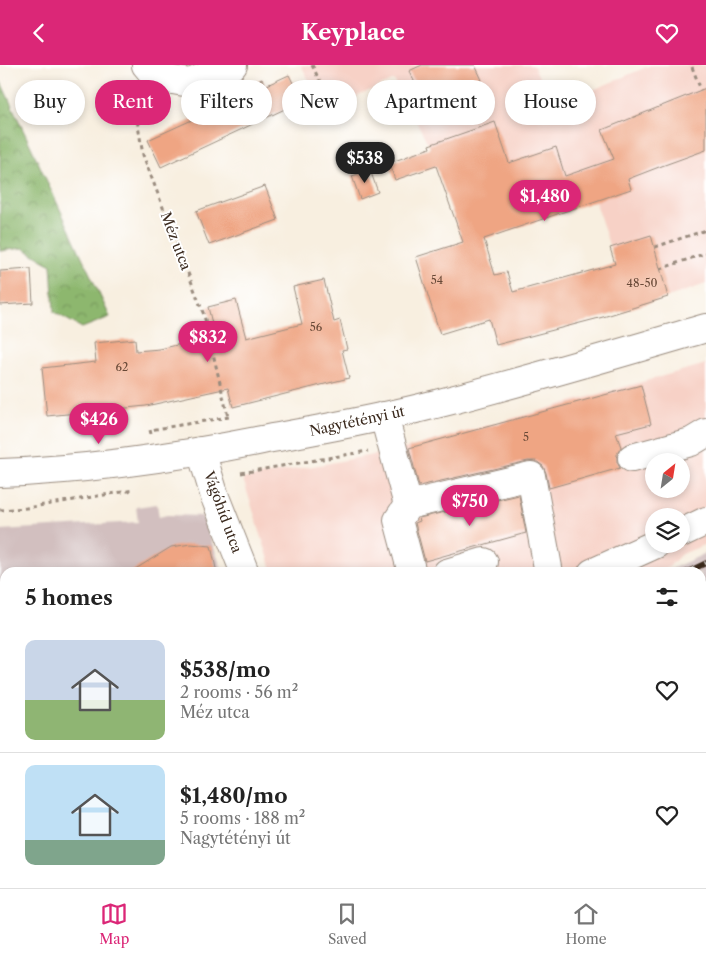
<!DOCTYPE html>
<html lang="en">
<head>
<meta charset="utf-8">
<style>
  body { margin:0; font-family:"Libre Caslon Text",serif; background:#f2f2f2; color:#222; height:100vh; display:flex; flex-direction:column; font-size:19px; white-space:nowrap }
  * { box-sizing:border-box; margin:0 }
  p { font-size:16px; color:#767676 }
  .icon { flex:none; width:28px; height:28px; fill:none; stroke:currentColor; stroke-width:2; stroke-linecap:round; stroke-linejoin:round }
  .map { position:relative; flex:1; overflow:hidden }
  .sheet { position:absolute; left:0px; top:502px; width:706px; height:321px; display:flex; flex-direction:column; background:#fff; border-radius:15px 15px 0 0; box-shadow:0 2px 8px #0003 }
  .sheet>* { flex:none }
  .guide { position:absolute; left:15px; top:15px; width:676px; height:45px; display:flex; gap:10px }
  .needle { width:32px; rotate:30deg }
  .fabs { position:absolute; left:645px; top:388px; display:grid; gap:10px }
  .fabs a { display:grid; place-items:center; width:45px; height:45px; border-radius:50%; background:#fff; box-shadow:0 2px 8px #0003; font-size:25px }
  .price { position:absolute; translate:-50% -42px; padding:0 11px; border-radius:18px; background:#db2777; color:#fff; font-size:16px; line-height:32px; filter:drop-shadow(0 1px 2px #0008) }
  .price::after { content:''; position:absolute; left:50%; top:30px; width:15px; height:11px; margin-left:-8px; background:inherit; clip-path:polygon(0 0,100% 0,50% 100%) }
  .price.on { background:#222; color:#fff }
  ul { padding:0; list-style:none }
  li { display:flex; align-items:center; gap:15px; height:125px; padding:0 25px }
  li+li { border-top:1px solid #e0e0e0 }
  li span { display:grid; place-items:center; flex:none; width:140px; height:100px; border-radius:10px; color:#555 }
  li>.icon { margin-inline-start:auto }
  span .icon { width:60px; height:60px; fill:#fffc; stroke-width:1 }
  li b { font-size:21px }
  h2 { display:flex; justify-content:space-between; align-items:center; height:60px; padding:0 25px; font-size:21px }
  .tag { padding:0 18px; border-radius:22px; background:#fff; box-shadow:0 2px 8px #0003; font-size:18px; line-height:45px }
  .tag.on { background:#db2777; color:#fff }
  header { display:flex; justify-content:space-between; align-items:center; height:65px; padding:0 25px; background:#db2777; color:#fff; font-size:22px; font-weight:700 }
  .tabs { display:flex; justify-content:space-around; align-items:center; height:70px; border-top:1px solid #e0e0e0; background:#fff; font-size:14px; color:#767676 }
  .tabs a { display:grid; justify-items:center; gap:2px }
  .tabs .on { color:#db2777 }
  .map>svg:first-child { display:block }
</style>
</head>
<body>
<header><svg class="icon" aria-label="back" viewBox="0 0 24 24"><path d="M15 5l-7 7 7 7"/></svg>Keyplace<svg class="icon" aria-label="heart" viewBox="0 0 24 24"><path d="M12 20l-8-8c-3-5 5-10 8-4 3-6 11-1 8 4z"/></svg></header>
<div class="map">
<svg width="706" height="823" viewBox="0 0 706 823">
  <defs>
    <pattern id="forest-crowns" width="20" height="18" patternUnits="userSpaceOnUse" patternTransform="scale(1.25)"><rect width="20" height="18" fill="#8db76e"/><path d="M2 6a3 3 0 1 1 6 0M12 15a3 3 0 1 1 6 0" fill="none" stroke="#74955a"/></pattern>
  </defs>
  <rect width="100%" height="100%" fill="#fff"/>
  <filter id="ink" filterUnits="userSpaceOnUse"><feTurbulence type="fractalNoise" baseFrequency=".02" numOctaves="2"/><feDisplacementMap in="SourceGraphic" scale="10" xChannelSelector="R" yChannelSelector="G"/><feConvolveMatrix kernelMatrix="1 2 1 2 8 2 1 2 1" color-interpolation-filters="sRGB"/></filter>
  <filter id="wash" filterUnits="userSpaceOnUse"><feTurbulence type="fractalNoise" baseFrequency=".0096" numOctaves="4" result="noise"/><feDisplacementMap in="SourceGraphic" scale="20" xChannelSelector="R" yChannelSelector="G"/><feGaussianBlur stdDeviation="1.12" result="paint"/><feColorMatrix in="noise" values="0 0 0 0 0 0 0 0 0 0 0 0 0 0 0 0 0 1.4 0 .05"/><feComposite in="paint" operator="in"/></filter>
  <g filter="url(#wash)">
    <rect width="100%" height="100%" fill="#f8efe0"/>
    <path fill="#f7d1c6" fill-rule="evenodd" d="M301 0H533L554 42 651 0H706V219L668 232 651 170 610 183 595 136 464 181 429 80 394 15 325 45Z
      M706 299V479L680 490 668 503 656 507H273L243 414 400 385ZM654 396H681V424H654ZM654 451H681V479H654Z"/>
    <path fill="#d2bfbf" d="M157 439 159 452 167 450 202 451 223 507 5 508V697H0V465L138 457 136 442Z
      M706 488V527L701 529V508L665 507Z
      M706 533V576L701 578V536Z
      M5 781V818L0 819V782Z"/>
    <path fill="url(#forest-crowns)" stroke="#647046" d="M0 15 110 252 82 263 54 247 51 200 23 183 0 186Z
      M0 697H5V781L0 782Z"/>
    <g id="blocks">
      <path fill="#efa583" d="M422 0H475L482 15 427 42 409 6Z
        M289 10 302 36 161 102 148 75 216 44 213 36 262 14 265 21Z
        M706 23V85L659 102 628 114 631 124 484 174 495 210 507 207 513 227 615 199 610 183 651 170 668 232 603 252 496 280 489 254 440 269 416 192 463 177 436 101 395 115 389 98 430 83 429 80 495 57 509 98 556 82 565 111 614 94 602 65Z
        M370 105 378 127 360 134 352 111Z
        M265 121 278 155 209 180 196 146Z
        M31 204 33 238 0 240V206Z
        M324 215 334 257 340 255 347 284 342 285 349 313 233 342 228 323 146 341 47 351 42 303 96 297 94 278 135 274 136 286 160 284 215 271 208 242 236 235 246 273 302 259 293 222Z
        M641 320 651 359 616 368 621 382 617 389V397L620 403 549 423 546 408 543 401 536 396H528L419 421 409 383Z
        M519 430 526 468 425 496 415 458 420 456 419 453Z
        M191 479 211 481 217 508H129L171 482Z"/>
    </g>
  </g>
  <g filter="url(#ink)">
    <use href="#blocks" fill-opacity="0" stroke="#9a8c7f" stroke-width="1"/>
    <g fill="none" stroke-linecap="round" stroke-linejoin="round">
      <g stroke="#9a8c7f" stroke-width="30">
        <path id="minor" d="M146 0 156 12 190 18 233 0
          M384 351 408 440 531 411 549 508
          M201 386 215 432 245 508
          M632 393 691 377 706 368
          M408 440 398 455 412 508
          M681 468 706 456
          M447 508 484 497
          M592 508 656 479
          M701 747 706 745
          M321 819V823
          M515 823 520 819
          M565 823 570 819"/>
      </g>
      <g stroke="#9a8c7f" stroke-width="30">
        <path id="major" d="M0 408C88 405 176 392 262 375 321 364 379 354 436 339 527 316 616 289 706 263
          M701 657 706 655
          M200 823 220 819"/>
      </g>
      <path stroke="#9a8c7f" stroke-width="3" stroke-dasharray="4 4" stroke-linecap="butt" d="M312 0 324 25
        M692 2 701 25
        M132 25 143 90 204 250 228 352
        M655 182 706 165
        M660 204 706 188
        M151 369 150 365 229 352
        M241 408 368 386
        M0 445 26 443 134 425"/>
      <use href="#minor" stroke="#fff" stroke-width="28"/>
      <use href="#major" stroke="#fff" stroke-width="28"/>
      <g stroke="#3b2a1e" stroke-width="5.5">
        <path id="rail" d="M685 508 706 498
          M701 519 706 517
          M701 546 706 543
          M701 561 706 558
          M0 646 5 645
          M0 665 5 664
          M0 795 5 794
          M0 808 5 807"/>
      </g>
      <use href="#rail" stroke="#fff" stroke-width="4" stroke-dasharray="11" stroke-linecap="butt"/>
    </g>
  </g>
  <g text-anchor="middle" stroke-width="4" stroke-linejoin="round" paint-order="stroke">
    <g font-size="11" fill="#684937">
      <text x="437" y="219">54</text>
      <text x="642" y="222">48-50</text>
      <text x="316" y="266">56</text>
      <text x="122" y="306">62</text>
      <text x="526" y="376">5</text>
    </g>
    <g font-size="14" fill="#3b2a1e" stroke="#fff">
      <text transform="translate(176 176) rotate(69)" y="5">Méz utca</text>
      <text transform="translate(357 356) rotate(-12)" y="5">Nagytétényi út</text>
      <text transform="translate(223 447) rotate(70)" y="5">Vágóhíd utca</text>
    </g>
  </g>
</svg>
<div class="fabs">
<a><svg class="needle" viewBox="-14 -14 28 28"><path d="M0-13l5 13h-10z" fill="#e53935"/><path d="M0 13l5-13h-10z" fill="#767676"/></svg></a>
<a><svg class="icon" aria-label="layers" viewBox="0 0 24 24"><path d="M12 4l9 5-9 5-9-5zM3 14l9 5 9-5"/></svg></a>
</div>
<b class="price on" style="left:365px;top:119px">$538</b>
<b class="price" style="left:545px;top:157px">$1,480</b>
<b class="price" style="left:208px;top:298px">$832</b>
<b class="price" style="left:99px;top:380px">$426</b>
<b class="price" style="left:470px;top:462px">$750</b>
<div class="guide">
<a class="tag">Buy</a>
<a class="tag on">Rent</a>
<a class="tag">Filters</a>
<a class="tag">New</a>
<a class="tag">Apartment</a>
<a class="tag">House</a>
</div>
<section class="sheet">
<h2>5 homes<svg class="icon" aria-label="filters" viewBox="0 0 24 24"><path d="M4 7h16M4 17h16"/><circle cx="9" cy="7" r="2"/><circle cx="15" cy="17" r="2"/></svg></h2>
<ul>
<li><span style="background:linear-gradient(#c9d6e8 60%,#8fb573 0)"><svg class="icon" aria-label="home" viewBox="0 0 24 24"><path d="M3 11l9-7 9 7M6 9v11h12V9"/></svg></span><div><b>$538/mo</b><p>2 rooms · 56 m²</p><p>Méz utca</p></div><svg class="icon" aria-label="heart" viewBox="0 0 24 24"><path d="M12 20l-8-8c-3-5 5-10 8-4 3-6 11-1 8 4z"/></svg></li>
<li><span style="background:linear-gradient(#bfe0f5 75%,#7fa58c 0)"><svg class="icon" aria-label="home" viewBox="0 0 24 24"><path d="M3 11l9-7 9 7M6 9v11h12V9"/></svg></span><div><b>$1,480/mo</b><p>5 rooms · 188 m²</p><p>Nagytétényi út</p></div><svg class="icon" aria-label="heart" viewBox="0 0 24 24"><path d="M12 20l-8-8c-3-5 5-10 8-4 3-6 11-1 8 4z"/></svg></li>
</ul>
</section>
</div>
<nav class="tabs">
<a class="on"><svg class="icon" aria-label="map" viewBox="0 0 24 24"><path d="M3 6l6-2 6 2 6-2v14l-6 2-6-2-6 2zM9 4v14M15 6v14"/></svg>Map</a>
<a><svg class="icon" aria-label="saved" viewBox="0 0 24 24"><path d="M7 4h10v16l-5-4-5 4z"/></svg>Saved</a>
<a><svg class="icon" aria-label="home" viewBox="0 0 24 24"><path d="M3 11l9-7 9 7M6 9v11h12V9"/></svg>Home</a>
</nav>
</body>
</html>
